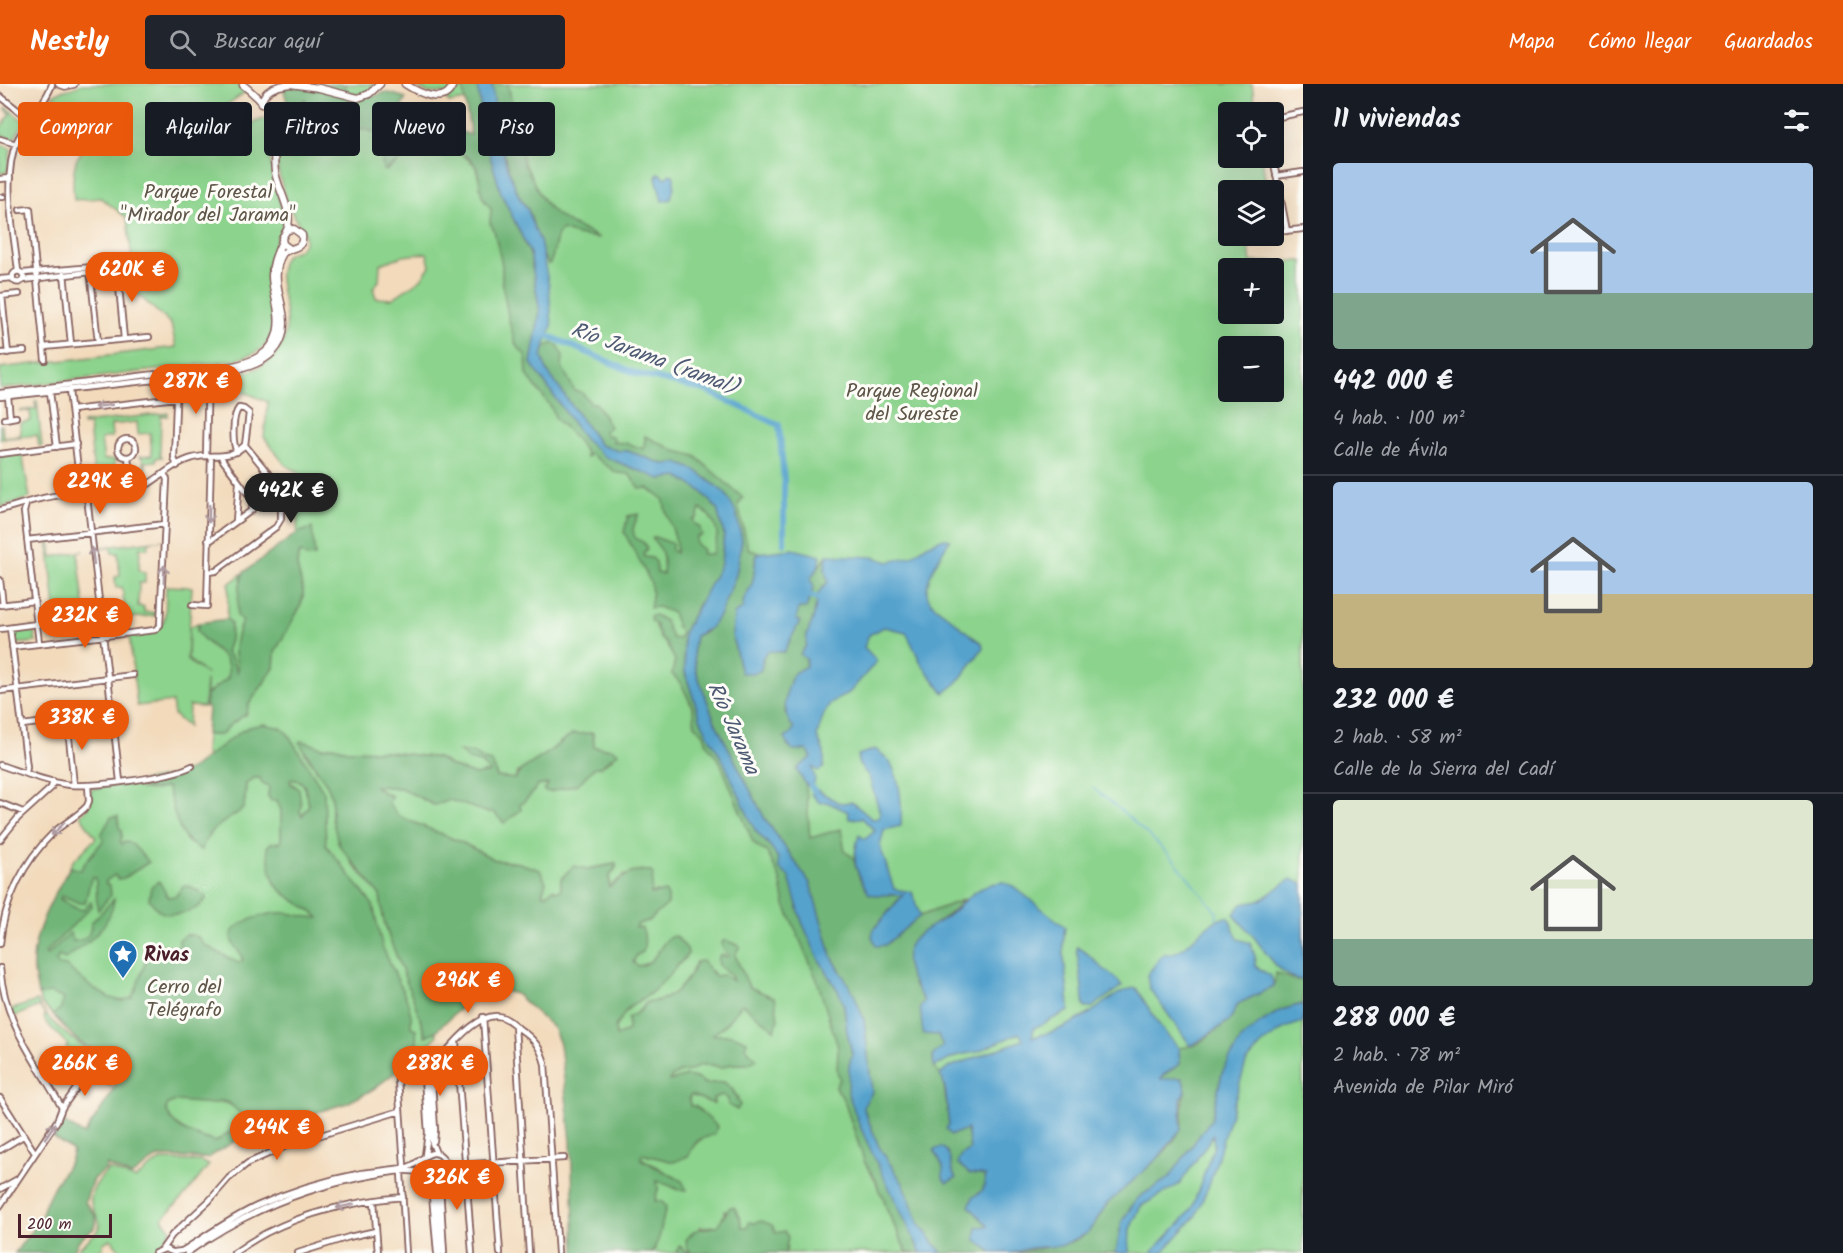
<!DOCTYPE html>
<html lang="es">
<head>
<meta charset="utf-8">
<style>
  body { margin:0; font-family:Kalam,sans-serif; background:#20242c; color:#f1f3f6; height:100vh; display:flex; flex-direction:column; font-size:22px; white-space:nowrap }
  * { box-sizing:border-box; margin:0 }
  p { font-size:20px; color:#9ea1a6 }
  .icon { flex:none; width:33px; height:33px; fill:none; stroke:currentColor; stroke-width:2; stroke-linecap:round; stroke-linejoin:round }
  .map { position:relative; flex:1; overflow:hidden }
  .drawer { display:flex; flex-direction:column; background:#171b24; width:540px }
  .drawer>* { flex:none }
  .banner { position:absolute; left:18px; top:18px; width:570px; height:54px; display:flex; gap:12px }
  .buttons { position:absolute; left:1218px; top:18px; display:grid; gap:12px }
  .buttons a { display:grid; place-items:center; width:66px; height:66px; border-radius:6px; background:#171b24; box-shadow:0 6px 24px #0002; font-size:30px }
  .scale { position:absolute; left:18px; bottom:15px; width:94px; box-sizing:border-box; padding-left:6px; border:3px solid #4a1f2b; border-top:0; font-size:16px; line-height:21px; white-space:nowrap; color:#4a1f2b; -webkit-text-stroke:4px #fdfcf7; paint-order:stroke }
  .price { position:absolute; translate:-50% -51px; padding:0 14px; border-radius:21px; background:#ea580c; color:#fff; font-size:20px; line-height:39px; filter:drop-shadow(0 2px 3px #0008) }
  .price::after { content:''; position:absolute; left:50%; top:36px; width:18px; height:14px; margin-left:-9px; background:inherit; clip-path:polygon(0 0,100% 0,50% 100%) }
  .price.selected { background:#222; color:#fff }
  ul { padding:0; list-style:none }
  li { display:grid; align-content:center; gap:12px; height:318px; padding:0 30px }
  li+li { border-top:2px solid #363941 }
  li span { display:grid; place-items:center; height:186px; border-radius:6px; color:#555 }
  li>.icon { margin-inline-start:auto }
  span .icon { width:108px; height:108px; fill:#fffc; stroke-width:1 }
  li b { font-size:26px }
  h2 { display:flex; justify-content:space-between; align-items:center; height:72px; padding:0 30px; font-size:26px }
  .chip { padding:0 21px; border-radius:6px; background:#171b24; box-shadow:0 6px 24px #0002; font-size:21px; line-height:54px }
  .chip.selected { background:#ea580c; color:#fff }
  header { display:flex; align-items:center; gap:36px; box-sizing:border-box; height:84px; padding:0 30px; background:#ea580c; color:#fff }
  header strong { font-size:28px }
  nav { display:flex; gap:33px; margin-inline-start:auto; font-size:21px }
  .search { width:420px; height:54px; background:#20242c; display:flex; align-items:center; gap:15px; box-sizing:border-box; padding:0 21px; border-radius:6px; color:#9ea1a6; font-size:22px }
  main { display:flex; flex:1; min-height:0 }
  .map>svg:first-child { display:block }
</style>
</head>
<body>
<header>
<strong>Nestly</strong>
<div class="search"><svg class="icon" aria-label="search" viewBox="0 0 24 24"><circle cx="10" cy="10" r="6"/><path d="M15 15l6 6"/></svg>Buscar aquí</div>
<nav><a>Mapa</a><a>Cómo llegar</a><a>Guardados</a></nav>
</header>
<main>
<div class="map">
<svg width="1303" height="1169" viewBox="0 0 1303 1169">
  <rect width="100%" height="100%" fill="#fdfcf7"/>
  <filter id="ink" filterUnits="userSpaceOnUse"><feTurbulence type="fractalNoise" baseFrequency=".0167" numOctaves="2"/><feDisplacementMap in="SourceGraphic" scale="12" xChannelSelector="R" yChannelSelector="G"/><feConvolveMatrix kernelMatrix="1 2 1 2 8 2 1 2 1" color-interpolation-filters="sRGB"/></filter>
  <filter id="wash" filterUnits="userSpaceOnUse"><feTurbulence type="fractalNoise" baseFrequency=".008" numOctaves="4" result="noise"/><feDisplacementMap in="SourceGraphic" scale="24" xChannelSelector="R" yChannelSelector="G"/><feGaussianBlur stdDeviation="1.35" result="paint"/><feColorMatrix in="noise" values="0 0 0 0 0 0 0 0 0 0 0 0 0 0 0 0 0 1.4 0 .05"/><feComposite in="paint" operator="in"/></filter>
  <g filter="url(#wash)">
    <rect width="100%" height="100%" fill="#f2dabb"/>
    <path fill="#8cd38d" stroke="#6b795c" stroke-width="1.5" fill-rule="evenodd" d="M81 0H236L247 7 210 32 213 45 221 50 267 34 271 44 270 76 285 138C278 150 267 175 267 189 266 234 294 264 229 277L0 305V284L176 263 171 240 136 209 127 134 101 114 74 116C73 103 72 90 76 77 81 64 97 59 90 43L59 15 52 12C61 4 71 7 81 0Z
      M345 0H377C367 9 361 12 347 10Z
      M409 0H1252L1256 28H1228V74H1262L1266 104 1228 106V152H1247L1251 178 1303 177V1169H909L839 997 836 1003 844 1016 865 1079 876 1097 879 1107 883 1112 887 1126 907 1169H785L787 1164 779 1150 741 1143 740 1133 725 1127 722 1136 717 1142 700 1143 691 1167H685L680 1162 676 1169H652L655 1165 654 1117 658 1105 657 1097 669 1101 678 1106 682 1097 641 1074 642 1069 649 1072H688C694 1059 701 1053 715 1049L704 1031 695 1022H690L689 1014 691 1011C700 1013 705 1018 714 1019L713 1014 722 1010 728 1015 738 1014 732 1005 724 998 706 1000 696 994 687 992 670 997 671 993 680 988 690 987 700 981H713L721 984 731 980H748L745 963 746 957 711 951 724 942 742 920 775 945V914L749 903 735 871 726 867 729 871 728 873 720 871 718 876 720 883 730 890 734 897 715 892 702 878H696C691 892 680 907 666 914 661 917 653 917 647 918 640 928 626 934 628 947L616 952 615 943C619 938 625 927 629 924 636 918 645 914 652 908 666 896 676 883 688 870L687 865 676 852C659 853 661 879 638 882L633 878 637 871 636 843 657 808 651 810 650 808 653 790 641 786 623 792 609 803V793L616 784V780L587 785 573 782 561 795V806L545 811 541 810 540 786 519 779 495 776 463 759 398 732 387 718 392 712 379 706 375 701 401 704 434 721 450 716 489 729 492 726C513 722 526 722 537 702L582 694 595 683H600L612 675 613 665 594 663 593 649 563 656 545 671 517 689 515 695 497 693 495 685 474 669 469 676 481 679 491 688 475 691 451 682 438 674 381 667 347 666 333 662 323 664 305 658 304 668 328 702 332 714V735L352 779 380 811 383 833 389 853 415 917 425 952 436 947 437 952 425 964 417 965 416 945 213 1020C227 1015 236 1023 244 1034L243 1038 216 1058 208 1074 158 1073 131 1092 107 1081 106 1085 93 1095 85 1118 96 1133V1140L93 1145 79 1156 74 1166 75 1169H15L41 1134 45 1120 54 1102 70 1078 73 1067 50 1051 60 1036 84 1051 110 1012 119 990 116 982 94 964 78 956 41 919 33 885 34 866 82 826C71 823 61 818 57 807L73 777 96 754 80 731 88 724 91 705 139 698 141 705 154 706 167 703C173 718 176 746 188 758 192 761 198 763 201 766L203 760 216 742 236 730 245 717 246 700 254 694H260L270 702 268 712 277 716 282 727 281 758 324 708 249 643 208 673 205 669 206 651H221L230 641 246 630 249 620 274 584 275 568 300 523 303 513V507L297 482 298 471 301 469 312 445 297 449 299 388 285 381 264 353 268 318 230 302 227 289C245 289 261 287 274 272 305 236 266 201 286 171L300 165 305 158V151L287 120 277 83 278 59 287 38 288 21 296 24 305 15 329 24 347 40 382 50V57L392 67 387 86 408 72 425 65 457 66 475 81 486 119 465 16 449 19 443 9H429ZM427 169 430 182 421 195 392 215 376 214 373 204 379 197 380 180 403 172ZM1228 184H1274V230H1228ZM1228 262H1274V308H1228ZM659 533 717 673 707 660 704 650 695 641 693 624 681 599 672 590 675 576 666 559 660 554 653 537Z
      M6 23 9 26 8 27H11L24 38 14 55 0 51V44L11 30 5 25Z
      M0 60 11 65 7 88 0 90Z
      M35 317H37L42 362H39L37 351 0 355V341H2L3 353 21 351 20 339 31 337 30 327H19L36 325Z
      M168 329V332H161L160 371 162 373 156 374V377L145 378 147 393H145L143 375 140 372 152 371 150 349 138 350 137 338 111 341 112 353 101 355 104 376 116 375 114 378 116 400H115L114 396 98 398V402H95L89 341H83V339Z
      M22 369 30 414 0 423V372Z
      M48 456H50L52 473 83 467 78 469 88 552H85L83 540 61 543 62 554 58 555Z
      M163 456 149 458 148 464H140L139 487 145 488V499H139L138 522 144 523V528L160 529V531L109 536 119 533V527L125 526 122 503 116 504 115 493 120 492 118 469H112L111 463 95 464Z
      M243 489 239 505 243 536 239 544 235 568 239 583 237 589 231 574 225 568 230 555 231 539 227 535 229 500Z
      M166 502 192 503 187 576 207 591 188 575 189 543 198 539 197 547 217 568 227 574 229 583 228 594 206 611V596L204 623 189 622 188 643 174 631 172 618 137 622 129 551C172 544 164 542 166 502Z
      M33 543 36 558 14 560 13 546Z
      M290 695 300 697 304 701 309 721 303 732H301C300 730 299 710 299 705L289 697Z
      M37 917C51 945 90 966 114 984L115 988 110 1003 66 963 68 961 46 938 44 933 46 931 39 922 13 933 10 926Z
      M160 1076 200 1077 209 1081 188 1108 162 1135 171 1146 160 1162 150 1169H122L111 1155 103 1159V1165L86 1169 79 1164 99 1146C100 1128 93 1131 91 1119 89 1106 101 1093 109 1085L135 1095Z"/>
    <path fill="#71b578" stroke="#5e6a52" stroke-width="1.5" fill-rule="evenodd" d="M282 0H345L347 10 375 12 386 8 406 14 392 43 396 47 417 49 428 42 451 45 471 51 462 0H477L486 58 501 109 530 170 540 228 531 279 584 355 660 395 679 392 701 407 717 425 724 450 721 480 708 508 698 521 683 550 685 589 700 634 708 651 722 674 755 746 771 763 778 774 779 784 789 792 802 838 829 893 839 908 844 922 847 948 852 970 849 982 859 1040 921 1169H907L887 1126 883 1112 879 1107 876 1097 865 1079 844 1016 836 1003 840 995 837 987 838 963 817 896 785 821 780 795 767 768 759 764 753 758 720 678 707 660 704 650 695 641 693 624 681 599 672 590 675 576 666 559 660 554 656 541 651 537 650 532 655 531 665 537 672 554 679 555 681 547 677 544 673 529 658 523 650 524 652 514 651 499 624 448 628 432 639 430C635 439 630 446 636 455L643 458 647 464 643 470 644 473 652 474 656 478 657 489 663 490C664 485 663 471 661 466 659 462 654 458 652 454L655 453 673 460 671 466 676 469C679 450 664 433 664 416L648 404 640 405 629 390 617 389 590 370 586 374V369L577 356 556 335 551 323 527 291 526 272 516 261 509 237 502 199V181L494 146 490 139 491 124C475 110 483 94 475 81 467 67 438 61 423 65 410 69 398 79 386 86H383L382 74 391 71 392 67 379 65 382 57V50C365 45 336 42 328 24L317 26 307 23 305 15 296 24 288 21ZM700 425C709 428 716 441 717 450 717 456 714 464 712 470H702L703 466 696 460V453L702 451 699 442 695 440 693 436 697 434Z
      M492 0H508L524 80C532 91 535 103 542 114 555 136 577 142 599 154L577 151 561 146C553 156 556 170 549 181 540 172 534 139 528 125 525 120 520 115 518 109 502 74 496 38 492 0Z
      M552 259 559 262 563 272 562 283 575 307 581 308 591 319H596L610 343 604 347 606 351 612 352 614 355 613 358 626 359 644 365 645 352 676 367 695 372 743 414 738 421 748 464 758 469C753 479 756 492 751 502 746 511 743 513 743 524L735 530 732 551 741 589 763 578V572L768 567 784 568 800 537 796 536V531L810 495 827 471 825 485 828 498 819 508 813 535 807 551 806 583 791 594 787 611 785 628 794 644 790 651 785 654 787 660 807 666 813 674 799 683 797 686 806 701 810 754 841 745 845 768 853 773 860 795 889 809 903 810 874 845 885 861 920 832 965 815 949 830 916 853 913 900 925 917 943 962 933 972 934 983 943 994 949 1040 967 1045 970 1065 986 1092 983 1106 973 1113 988 1142 975 1155 993 1169H942L919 1140 904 1101 879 1063 863 1022 872 1008 864 936 854 910 832 873 810 799 765 735 715 638 696 587 693 566 695 552 705 548 719 532 736 491 742 456 736 428 725 409 695 386 678 379 663 380 628 367H619L600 361 547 287 542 273 544 264Z
      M312 444 315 472 306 473 301 469 298 471 297 482 303 507V513L300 523 275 568 274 584 249 620 246 630 230 641 221 651H206L208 624 205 622 206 611 228 594C231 565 211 569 197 547L199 539 227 535 231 539 230 556 226 568 231 574 237 588C239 581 235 577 235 569 234 559 239 545 243 536L237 532 239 505 243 489 297 449Z
      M263 640 281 644 288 650 324 708 326 761 373 821 382 862 407 916 411 931V943L416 945 417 965 412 966 410 977 372 1006 347 1019 259 1046 238 1055 208 1074 158 1073 131 1092 107 1081 106 1085 93 1095 85 1118 96 1133V1140L93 1145 79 1156 74 1166 75 1169H15L41 1134 45 1120 54 1102 70 1078 73 1067 50 1051 60 1036 84 1051 110 1012 119 990C112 970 90 967 76 955 68 947 60 939 53 931L61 924 64 915 51 909 38 911C37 902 34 892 33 883 32 848 53 813 70 783L81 786C86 774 97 766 104 755L101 751 111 733 118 732 119 744 122 746V754L120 757 122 760 125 758 131 759 149 778 124 794 118 795 115 791 106 797V800L110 801 111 811 98 826C95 817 98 805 95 794L92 793C88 802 88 810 85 819H79L62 811 60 815 75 824 83 826 91 818 92 822 45 869 47 871 70 849 73 857C85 857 91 852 91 839L114 815C112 842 85 861 65 875L59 872 56 877 58 881 66 882 91 903 110 914 122 917 131 914 136 905 151 862 158 860 179 864V856C186 848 191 850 200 854L203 860 238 879 242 877 243 873C240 868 233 862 232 857 225 838 273 827 286 829 297 830 307 834 319 834 308 822 285 814 276 801 270 791 269 775 267 763L271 759 281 758V727L277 716 271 717 268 712 269 702 262 699 260 694H254L246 699 244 724C229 737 207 743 202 766 198 764 192 761 189 758 176 747 173 719 167 703L154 706 143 704 142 697 172 692 191 685 240 648 249 643ZM290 695 300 697 304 701 309 721 302 732 300 728 301 721 299 705 291 700ZM176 1017 213 1020 222 1017 229 1019 242 1031 243 1038 216 1058C195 1051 173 1047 166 1025L168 1020Z
      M593 649 594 663 613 665 618 669 600 683H595L578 700 550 708 544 707 548 700 537 702 529 713 520 721 521 726 504 739 492 727 489 729 450 716 434 721 401 704 375 702 379 706 392 713 388 718 398 732 463 759 495 776 519 779 540 786 546 798 542 810 546 811 553 805 557 807 561 806V795L573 782 587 785 616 780V783L609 793V803C623 794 632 784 650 787L653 790 651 810 665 808 668 812V820L648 837 638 840 636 843 642 844C646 852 645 860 643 868L637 871 633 878 638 882C662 879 658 853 676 852L687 865 688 870C676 883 666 896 652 908 645 914 630 920 625 928 622 934 619 937 615 943L616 952 628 947V934L641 926 647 918C653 917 661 917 666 914 680 907 691 892 696 878L702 877 715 892 723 891 733 897 730 890 720 883 718 876 720 871 727 873 729 871 723 865 722 858 725 856 740 862 735 871 749 903 775 914 778 936 775 946 742 920 724 942 712 951H733L747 957 745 963 757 975 748 980H731L721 984 713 981H700L690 987 680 988 671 993 670 997 687 992 696 994 706 1000 724 998 732 1005 740 1021 737 1026 728 1021V1015L722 1011 713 1014 714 1020 691 1011 689 1014 690 1022H695L717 1042 715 1050 699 1056 694 1061 688 1072 674 1078 642 1070 641 1075 682 1097 687 1106C676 1106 668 1100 657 1097L658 1105 655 1117H661L666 1122 659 1154 652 1169H575L571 1057 560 960 553 944 516 910 504 907 488 898 478 897 467 912 468 917 436 947 426 952 414 917 389 853 383 833 380 811 339 761 332 735V714L328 702 299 658 302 657 323 664 333 662 347 666 381 667 438 674 451 682 475 691 490 688 481 679 469 676 459 667 474 669 486 677 492 678 497 693 515 695 521 686 545 671 572 650Z
      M159 797 168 813 176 812 183 802H189L205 811 206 815C199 827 170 836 158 826 155 823 152 818 149 815L151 803Z
      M1276 889 1295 896H1303V920L1281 926 1260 939 1222 989 1212 1034 1169 1095 1139 1113 1122 1137 1116 1169H1012C1036 1163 1067 1166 1087 1149 1096 1142 1100 1127 1108 1119 1129 1097 1167 1073 1180 1046 1185 1035 1179 1020 1186 1006L1182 995H1161L1163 991 1180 980 1179 964 1196 961 1230 936 1238 920 1274 902Z
      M730 1123H734L740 1133 742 1143H747L749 1138 754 1139 762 1137 772 1141 776 1149 784 1147 788 1153 785 1169H676L679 1162 685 1167H690L687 1163 686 1156C698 1140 701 1147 717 1142Z"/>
    <path fill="#54a2cd" stroke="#4f607c" stroke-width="1.5" d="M477 0H492L499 52 507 83 519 113 528 126 531 137 540 157 549 202 552 243 546 257 542 273 547 287 600 361 619 367H628L663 380 678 379 695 386 725 409 736 428 742 456 736 491 719 532 710 544 695 552 693 566 696 587 715 638 765 735 810 799 832 873 854 910 864 936 872 1008 863 1023 879 1063 904 1101 919 1140 942 1169H921L873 1071 859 1040 848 1009 849 982 852 970 847 948 844 922 839 908 818 874 802 838 789 793 779 784 778 774 771 763 755 746 722 674 708 651 700 634 685 588 683 550 721 480 724 450 717 425 701 407 679 393 660 395 605 373 584 355 531 279 540 228 530 169 501 109 486 58Z
      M659 89 666 94 670 90 674 92V103L671 115 662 117 656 93Z
      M944 454 950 456C942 469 922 498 928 513 931 522 942 526 948 532 960 542 969 551 982 559L983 564 957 599 944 609 922 581 906 548 884 543 869 551 864 563 877 577 849 609 832 618 824 629 817 652 824 668V683L819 687 812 683 815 694 814 700 811 702 806 701 797 686 799 683 812 673 807 666H793L787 660 785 654 790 651 794 644C780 629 785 606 794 589L806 582 807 576 800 570 806 562 807 551 813 535 819 508 828 498 825 485 827 471 873 473 889 478 912 472 927 461Z
      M793 465 821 472 818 484 810 495 814 502 806 524H799L796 536 800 537 784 568 768 567 763 572 761 586 755 589H741L732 551 734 530 743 524C743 511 746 513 751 502 756 492 753 479 758 469Z
      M875 665C879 669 886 672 889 677 901 694 902 722 901 742L884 746 880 762 894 805 912 808 920 832 885 861 876 862 872 852 874 845 903 811C890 809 881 813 869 810 855 785 851 779 859 751L865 755 875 747 862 734 849 735 848 728 827 718 820 719 811 710 817 706 839 719 852 718 872 735 879 734 880 729 869 693 858 679V671Z
      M1291 795 1303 800V896C1282 895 1268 871 1256 856 1250 847 1240 840 1234 830L1242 820 1259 817Z
      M1003 798 1013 802 1065 843C1060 871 1069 899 1069 927L1034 944 1032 953C1053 950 1072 940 1090 929 1105 919 1118 906 1136 904L1162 945 1179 964 1180 980 1163 991 1161 995 1182 994 1186 1006 1181 1015V1045L1159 1073 1107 1120 1088 1149 1061 1162 1031 1164 1012 1169H993L975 1155 977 1143 988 1142 969 1122 973 1113 983 1106 986 1092 970 1090 957 1079 962 1070 970 1065 967 1045 951 1051 946 1045 949 1040C946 1026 948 1002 940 991L947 984 1023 956 1019 949 977 968 959 971 934 983 933 971 943 962 938 951 923 950 920 923 924 917C915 903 902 883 908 865 914 849 935 841 948 832 962 821 971 807 989 801 993 799 998 799 1003 798Z
      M1228 833 1238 855 1250 859 1255 872V882L1271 892 1274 902 1238 920 1230 936 1191 962 1149 904 1147 891 1163 870C1190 872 1199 837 1228 833Z
      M1077 863C1088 868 1092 874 1100 882 1108 889 1116 892 1122 902L1091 924H1085C1082 917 1083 911 1082 904 1081 890 1077 877 1077 863Z
      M1303 920V938L1285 944 1261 961 1246 979 1210 1099 1195 1133 1162 1169H1151L1181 1138 1192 1124 1214 1062 1213 1051 1180 1100 1141 1122 1130 1145 1129 1169H1116L1122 1137 1132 1122 1139 1113 1169 1094 1212 1034 1222 989 1241 955 1260 939 1281 926Z
      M941 1063C954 1069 948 1084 956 1094L946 1099 943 1094V1083L934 1066Z"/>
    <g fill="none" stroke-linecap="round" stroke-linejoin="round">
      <path stroke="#54a2cd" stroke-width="1.5" d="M1093 704 1124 729 1157 759 1174 776 1217 829 1216 835"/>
      <path stroke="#54a2cd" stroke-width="6" d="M542 249 637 290 705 306 779 341 784 397V460
        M810 512 818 514
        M811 702 814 706"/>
    </g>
  </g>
  <g filter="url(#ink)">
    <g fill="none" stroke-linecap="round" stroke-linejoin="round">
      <g stroke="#85605d" stroke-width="8">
        <path id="minor" d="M0 12 29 35
          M1274 34 1303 28
          M0 55 16 60
          M1273 74 1287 147
          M1276 92 1303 88
          M0 95 10 94
          M0 113H3
          M20 126 30 125 45 276
          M1274 148 1303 145
          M90 186 98 258
          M18 187C14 149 2 95 16 59 25 38 46 20 52 0
          M12.5 193a5.5 5.5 0 1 1 11 0a5.5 5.5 0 1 1-11 0Z
          M23 189 117 181 124 255
          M64 189 71 260
          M0 195 13 194
          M23 196 117 185
          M0 212 19 210
          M2 212 8 269
          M44 263 149 253
          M0 269 24 267
          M177 295 174 374 177 382
          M69 306 81 412
          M50 308 57 363
          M0 309 172 288
          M8 312 10 334
          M0 313 173 294
          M72 326 176 314
          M5 335 16 333
          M118 364a9 9 0 1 1 18 0a9 9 0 1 1-18 0Z
          M237 368C232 359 232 332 239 324L244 325 249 329 245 361
          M0 370 76 360
          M206 372 208 289
          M128 373 132 409
          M87 413 120 697
          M26 420 24 428 39 559
          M0 426C20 421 42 412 63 411 88 410 101 417 128 410 152 403 169 380 193 374 213 368 227 378 245 361
          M236 437 239 398
          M27 456 165 440
          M208 456H211L252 426V415L222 375V372
          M208 488 216 487 276 443 281 435V405L245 361
          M0 496 3 521
          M0 521 34 517
          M192 521 207 522 211 372
          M10 544 27 683 26 689
          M0 545 37 540
          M12 563 155 546 160 541 167 395 164 390
          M0 607 133 591
          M67 635 74 701
          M22 641 112 630
          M0 681C21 688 42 696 63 700 87 705 171 693 192 682
          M0 719 23 728
          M0 756 18 734 51 704 53 697
          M0 860C4 817 23 778 54 748 64 739 78 732 87 722L89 717 88 701
          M0 884C5 942 36 976 62 1024
          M483 933 500 1169
          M515 942 529 1169
          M456 958 472 1169
          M425 978 423 980 428 1049 425 1071
          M427 980 432 1059 436 1069
          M427 982 436 979C450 964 479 925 502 933 509 935 515 942 521 946 534 955 541 964 545 980L558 1169
          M431 982 435 1046 434 1057
          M398 996 404 1081 401 1089 406 1169
          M0 1014 35 1069
          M0 1066 23 1052
          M446 1078 459 1081 564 1074
          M441 1095 440 1102 444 1169
          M427 1096 432 1111 437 1169
          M437 1097 436 1105 440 1169
          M0 1105 16 1096
          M374 1117 378 1169
          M0 1122 57 1037 62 1024 91 984
          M162 1165 172 1151 209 1117 229 1094 248 1079 288 1061 400 1027
          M174 1168 182 1167C206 1152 231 1134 257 1122 290 1107 326 1096 362 1089 377 1087 393 1086 408 1083 420 1080 431 1060 443 1074 448 1079 447 1085 445 1091L435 1097 425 1095 419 1088 420 1076
          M155 1169 165 1165 175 1169
          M187 1169C244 1128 305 1103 374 1091 389 1089 405 1084 420 1089
          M234 1169C244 1162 255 1155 266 1149 307 1128 357 1117 403 1113
          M298 1169 349 1153 376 1147"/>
      </g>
      <g stroke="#85605d" stroke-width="9">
        <path id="major" d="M59 0 65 2 74 0
          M290 0 319 4 358 14 369 10 380 0
          M405 0C419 9 446 23 453 0
          M243 1C249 5 276 31 279 37 283 47 277 55 275 64 274 72 274 80 275 88 278 106 294 129 287 146
          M261 20C264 5 276 2 290 0
          M220 284C252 280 283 269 278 229 277 217 272 205 272 192 272 179 277 169 282 157
          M180 293 178 286 172 288V293L177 295 181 292C224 289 297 288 282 223 278 205 272 186 283 169 292 162 304 166 302 151L294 145 287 146 282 154 283 160 290 165"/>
      </g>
      <use href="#minor" stroke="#fff" stroke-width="4.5"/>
      <use href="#major" stroke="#fff" stroke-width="6"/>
    </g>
    <defs><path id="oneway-shaft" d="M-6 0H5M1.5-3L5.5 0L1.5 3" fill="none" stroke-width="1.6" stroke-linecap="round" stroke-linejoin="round" transform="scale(1.5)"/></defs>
    <g stroke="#ae9aa0">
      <use href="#oneway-shaft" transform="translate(103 322) rotate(173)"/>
      <use href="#oneway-shaft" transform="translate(209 430) rotate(92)"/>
      <use href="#oneway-shaft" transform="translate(93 472) rotate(-97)"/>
      <use href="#oneway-shaft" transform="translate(164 490) rotate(-88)"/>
      <use href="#oneway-shaft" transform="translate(58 745) rotate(136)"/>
      <use href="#oneway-shaft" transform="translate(50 1047) rotate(-56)"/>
      <use href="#oneway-shaft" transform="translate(345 1122) rotate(168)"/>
    </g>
  </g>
  <defs>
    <g id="sight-pin" transform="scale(1.5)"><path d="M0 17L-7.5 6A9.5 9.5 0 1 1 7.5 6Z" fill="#1f6fb2" stroke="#fdfcf7"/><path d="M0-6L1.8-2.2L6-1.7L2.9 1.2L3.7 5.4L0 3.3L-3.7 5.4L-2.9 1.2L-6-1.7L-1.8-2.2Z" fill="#fff"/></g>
  </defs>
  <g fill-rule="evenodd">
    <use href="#sight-pin" x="123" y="870"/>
  </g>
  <g text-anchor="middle" stroke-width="6" stroke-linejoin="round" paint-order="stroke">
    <g font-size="20" fill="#5e5548" stroke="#fdfcf7">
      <text x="208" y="114">Parque Forestal<tspan x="208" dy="23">"Mirador del Jarama"</tspan></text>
      <text x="912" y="313">Parque Regional<tspan x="912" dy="23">del Sureste</tspan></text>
      <text x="184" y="909">Cerro del<tspan x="184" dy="23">Telégrafo</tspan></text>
    </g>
    <g font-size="20" font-weight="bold" fill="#4a1f2b" stroke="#fdfcf7" text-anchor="start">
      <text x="144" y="877">Rivas</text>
    </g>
    <g font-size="21" font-style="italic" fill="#4e5a74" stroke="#fdfcf7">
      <text transform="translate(655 274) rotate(20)" y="7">Río Jarama (ramal)</text>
      <text transform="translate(734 644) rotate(66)" y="7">Río Jarama</text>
    </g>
  </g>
</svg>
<div class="buttons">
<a><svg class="icon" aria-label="locate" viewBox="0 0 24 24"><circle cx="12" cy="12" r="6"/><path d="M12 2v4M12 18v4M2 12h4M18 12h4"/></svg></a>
<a><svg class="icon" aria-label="layers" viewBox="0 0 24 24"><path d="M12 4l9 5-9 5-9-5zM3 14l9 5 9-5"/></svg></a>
<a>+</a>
<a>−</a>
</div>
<div class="scale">200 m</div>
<b class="price" style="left:132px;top:219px">620K €</b>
<b class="price" style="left:196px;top:331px">287K €</b>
<b class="price" style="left:100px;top:431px">229K €</b>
<b class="price selected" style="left:291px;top:440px">442K €</b>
<b class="price" style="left:85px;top:565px">232K €</b>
<b class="price" style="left:82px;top:667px">338K €</b>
<b class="price" style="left:468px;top:930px">296K €</b>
<b class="price" style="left:85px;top:1013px">266K €</b>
<b class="price" style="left:440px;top:1013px">288K €</b>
<b class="price" style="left:277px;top:1077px">244K €</b>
<b class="price" style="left:457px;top:1127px">326K €</b>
<div class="banner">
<a class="chip selected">Comprar</a>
<a class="chip">Alquilar</a>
<a class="chip">Filtros</a>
<a class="chip">Nuevo</a>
<a class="chip">Piso</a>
</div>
</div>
<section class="drawer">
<h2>11 viviendas<svg class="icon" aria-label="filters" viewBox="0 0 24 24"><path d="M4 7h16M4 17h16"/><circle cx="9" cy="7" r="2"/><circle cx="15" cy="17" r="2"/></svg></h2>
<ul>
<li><span style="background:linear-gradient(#a9c7e8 70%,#7fa58c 0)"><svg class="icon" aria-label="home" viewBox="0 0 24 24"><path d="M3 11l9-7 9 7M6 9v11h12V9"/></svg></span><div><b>442 000 €</b><p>4 hab. · 100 m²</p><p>Calle de Ávila</p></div></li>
<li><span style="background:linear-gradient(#a9c7e8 60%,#c2b280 0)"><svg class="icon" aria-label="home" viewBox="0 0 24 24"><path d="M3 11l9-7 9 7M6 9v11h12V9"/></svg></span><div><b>232 000 €</b><p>2 hab. · 58 m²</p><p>Calle de la Sierra del Cadí</p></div></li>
<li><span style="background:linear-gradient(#dfe7d0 75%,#7fa58c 0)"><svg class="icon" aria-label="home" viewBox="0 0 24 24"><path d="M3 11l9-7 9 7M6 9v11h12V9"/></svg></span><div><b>288 000 €</b><p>2 hab. · 78 m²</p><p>Avenida de Pilar Miró</p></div></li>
</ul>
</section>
</main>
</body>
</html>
